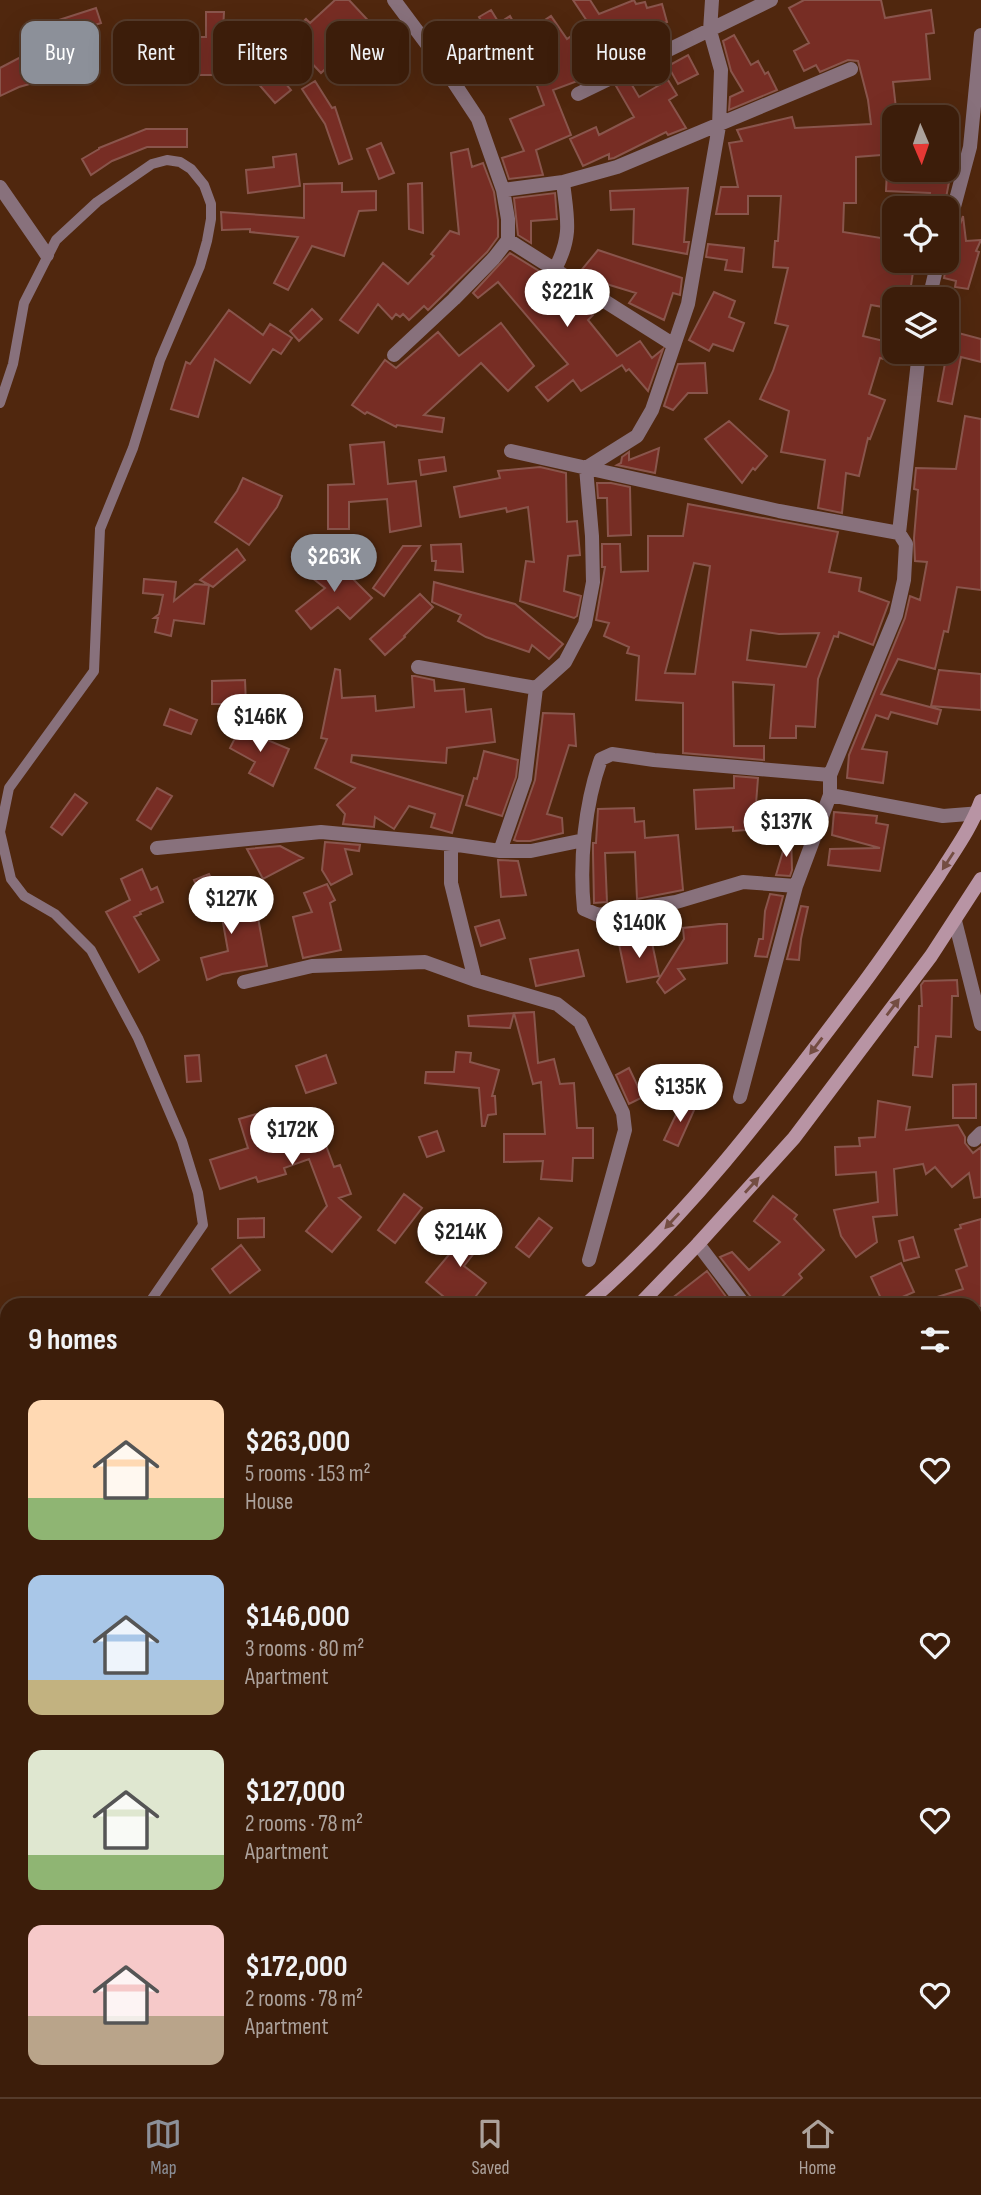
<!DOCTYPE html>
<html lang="en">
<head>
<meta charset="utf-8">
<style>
  body { margin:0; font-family:"Sofia Sans Condensed",sans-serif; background:#472a18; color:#f1f3f6; height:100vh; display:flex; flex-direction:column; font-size:26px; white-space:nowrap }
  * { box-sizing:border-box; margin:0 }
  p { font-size:23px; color:#aca29c }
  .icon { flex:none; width:38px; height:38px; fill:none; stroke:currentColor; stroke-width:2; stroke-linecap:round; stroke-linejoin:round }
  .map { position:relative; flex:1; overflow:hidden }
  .drawer { position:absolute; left:0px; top:1298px; width:982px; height:800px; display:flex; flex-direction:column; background:#3c1d0a; border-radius:21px 21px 0 0; box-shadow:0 7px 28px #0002,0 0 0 2px #553b2b }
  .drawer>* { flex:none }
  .hud { position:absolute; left:21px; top:21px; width:940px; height:63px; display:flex; gap:14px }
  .needle { width:46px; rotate:178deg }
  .buttons { position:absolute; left:882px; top:105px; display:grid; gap:14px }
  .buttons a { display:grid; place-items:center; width:77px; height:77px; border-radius:14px; background:#3c1d0a; box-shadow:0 7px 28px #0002,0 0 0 2px #553b2b; font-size:35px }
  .price { position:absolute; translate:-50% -60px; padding:0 16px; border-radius:24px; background:#fff; color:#222; font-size:23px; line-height:46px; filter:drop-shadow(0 2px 4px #0008) }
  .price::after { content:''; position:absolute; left:50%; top:42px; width:21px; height:16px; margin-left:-10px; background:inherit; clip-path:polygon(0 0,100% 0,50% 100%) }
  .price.active { background:#8c9099; color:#fff }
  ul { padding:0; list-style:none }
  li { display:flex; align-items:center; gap:21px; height:175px; padding:0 28px }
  li span { display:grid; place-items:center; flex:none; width:196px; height:140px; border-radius:14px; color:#555 }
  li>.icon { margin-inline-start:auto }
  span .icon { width:84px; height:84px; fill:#fffc; stroke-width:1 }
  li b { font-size:30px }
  h2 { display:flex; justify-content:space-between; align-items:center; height:84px; padding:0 28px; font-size:30px }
  .pill { padding:0 24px; border-radius:14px; background:#3c1d0a; box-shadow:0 7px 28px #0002,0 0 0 2px #553b2b; font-size:24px; line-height:63px }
  .pill.active { background:#8c9099; color:#fff }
  .tabs { display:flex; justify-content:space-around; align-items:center; height:98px; border-top:2px solid #553b2b; background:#3c1d0a; font-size:19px; color:#aca29c }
  .tabs a { display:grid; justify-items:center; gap:4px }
  .tabs .active { color:#8c9099 }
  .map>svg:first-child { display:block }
</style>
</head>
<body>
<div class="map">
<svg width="981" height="2097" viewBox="0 0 981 2097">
  <rect width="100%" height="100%" fill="#50270e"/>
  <path fill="#772d24" stroke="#89554c" stroke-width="2" fill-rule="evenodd" d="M335 0H349L377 30 357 48 352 44 321 73 287 37 306 19 310 23Z
    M573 0H590L599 14 634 0 636 4 645 2 647 8 662 4 667 22 634 30 646 50 633 57 615 25 595 33Z
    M804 0H881L885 18 931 10 934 33 926 34 930 79 893 82 897 117H894V154L856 157V203H844L843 232 894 240V268L913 272 909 299H894V309L871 305 863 336 892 343 888 360 880 358 869 394 885 400 870 439 868 438 859 476 846 473 842 513 818 508 825 460 781 452 789 411 760 399 773 371 788 326 775 323 788 268 773 267 775 241H778L781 196H748V214H716L721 187H738L729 143 742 141 737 130 792 117 795 128 871 124 868 100 858 61 848 60 820 72 816 65 804 71 794 51 809 43 789 8Z
    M96 8 101 23 63 35 59 20Z
    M491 10 499 23 510 16 521 36 551 16 567 39 578 31 599 73 553 90 571 135 536 150 543 175 509 179 502 158 524 151 510 119 544 105 530 67 510 77 495 49 497 48 479 17Z
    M206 12H224L222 51H218V75H188L189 37H206Z
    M734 35 751 65 758 61 765 74 768 72 777 90 729 110 730 97 743 91 731 71 723 41Z
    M64 45 72 72 19 87 0 96V68L19 58Z
    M688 55 698 74 678 84 668 66Z
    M272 67 291 90 275 103 256 81Z
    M629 80 639 97 668 80 677 95 669 100 686 128 668 135 666 132 614 158 609 159V154L583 166 570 139 596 127 599 135 634 117 616 86Z
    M315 81 332 108 335 107 352 159 339 164 325 124 302 89Z
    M146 129H187V147H147L112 161 91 175 82 159 99 149V148Z
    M381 143 394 173 379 179 367 149Z
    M468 149 472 167 483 163 494 192 498 220V237L487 252 428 310 424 306 409 320 403 314 400 317 396 314 392 319 378 304 358 333 340 320 383 263 408 284 434 256 431 254 450 231 459 234 451 153Z
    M296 154 300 186 248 193 246 170 274 167 273 157Z
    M887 170 951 172 944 208H927L930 193 886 191Z
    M342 183V192L376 191V210L359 211 344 256 312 246 288 290 274 283 298 237 250 232V229L222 230 221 212 304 218V184Z
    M422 183 423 233 409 229 408 184Z
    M688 188 684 242H689L687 254 633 244 634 209 611 210 610 191Z
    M555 193 557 219 531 221V243L518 235 514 198Z
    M963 216 966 241 981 240 976 251 979 252 968 289 955 287 956 281 944 278 947 263V250L956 236Z
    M708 244 744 248 742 272 725 270 727 260 706 257Z
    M598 250 682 278 680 295 673 293 664 320 629 303 636 293 603 283 600 287 579 273Z
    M510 253 589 302 585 306 593 315 588 320 617 356 640 341 652 358 663 349 648 391 629 369 626 371 622 365 581 391 573 380 548 401 536 387 568 364 498 282 478 298 473 293Z
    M714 292 735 301 729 317 744 323 733 351 713 344 709 351 689 340Z
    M312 309 322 319 299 341 290 331Z
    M229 310 263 335 270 324 292 338 281 354 273 349 250 383 215 359 198 417 171 409 186 362 190 364Z
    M501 323 534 366 508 391 481 363 424 415 444 418 442 432 397 425 396 427 367 412 365 414 352 405 385 360 396 368 438 332 459 356Z
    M947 330 981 339V362L961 357 952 404 938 401 947 353Z
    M705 363 707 393H688L673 410 664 406 678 364Z
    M965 416 981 419V590L957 587 948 632 944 631 935 669 898 659 881 694 941 710 937 724 891 712 888 719 876 715 862 749 887 752 883 783 847 778 849 755 905 618 910 596 920 600 927 562 915 561 914 538 918 490 914 489 916 468 956 469Z
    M729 421 767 456 755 470 753 468 742 483 705 439Z
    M384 442 388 484 416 481 421 526 390 532 387 499 349 502V529H328V485L354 484 350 445Z
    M659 448 655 473 617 465 621 463 622 457 629 452V460Z
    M444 457 446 471 421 475 419 460Z
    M540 467 566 473 567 522 577 521 580 555 568 556 564 591 581 596 577 616 574 618 520 601 526 561 534 562 528 507 507 512 506 508 460 517 454 487 500 478 498 471Z
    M243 478 282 496 277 507 249 545 215 522 237 491Z
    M597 483H611L630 487 631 535 608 536 607 498H598Z
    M688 504 838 532 829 572 861 578 859 591 889 602 873 645 839 632 838 637 834 636 818 679 815 727 796 726V738H770L774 685 733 682 734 746H764V760L683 753V703L636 700 639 656 627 653 629 647 604 636 609 623 596 620 605 567H602V544H620L621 572 648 571V536H683ZM694 563 710 566 695 674 665 673ZM751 630 779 634 819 633 806 667 747 660Z
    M461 544 463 572 435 570 436 561H432L431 545Z
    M403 546H420L384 596 373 588Z
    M237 549 245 560 213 587 200 580Z
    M330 553 345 564 342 568 372 598 350 619 338 607 311 629 296 611 325 588 311 577Z
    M144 579 176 582 174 601 195 584 209 585 204 624 174 620 171 636 155 632 158 618H154L159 614 163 595 143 593Z
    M434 582 515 604 563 644 549 659 532 645 529 652 486 637 458 621 461 615 432 602Z
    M420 594 433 607 404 636 405 637 385 655 370 639Z
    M335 669 340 670 342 698 375 696 376 711 414 707 412 676H415L434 680 435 691 464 689 466 712 491 709 495 742 447 748 446 763 352 755 351 762 463 796 452 833 431 827 435 814 409 806 394 829 375 817 374 827 343 824 345 814 337 805 355 788 315 768 327 739 321 738Z
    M939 670 981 674V710L931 706Z
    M245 680 246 704H212V681Z
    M170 709 197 720 191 734 164 725Z
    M543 713 574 714 576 746 569 745 547 814 562 818 563 833 530 841H517L514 840 535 780Z
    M242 724 255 731 253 734 289 749 273 786 249 773 255 762 230 748Z
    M484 751 518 760 516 777 502 816 466 805 474 778 477 779Z
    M734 776 758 778 756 804H759L761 829 733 831V827L696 829 694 790 734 788Z
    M157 788 172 796 151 829 137 820Z
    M75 794 87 803 62 835 51 827Z
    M634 808 635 822 644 821 645 838 678 835 683 890 637 899 635 852 605 853 607 902 594 903 593 853V843H596L598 809Z
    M834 812 877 816 876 823 888 825 880 871 828 865 830 849 880 848 832 835Z
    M788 834H791L792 870 790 876 776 875Z
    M325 842 360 845 359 851 345 849 352 874 331 885 322 870Z
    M280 846 303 858 263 879 247 849Z
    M498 860 518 861 526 895 501 897Z
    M142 869 151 890 157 887 163 902 140 912 141 914 134 917 159 960 139 972 106 912 130 900 121 879Z
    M209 874 216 890 221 888 235 922 258 918 267 966 222 974 207 980 201 958 228 951 222 917 212 921 194 880Z
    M327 884 335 900 330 903 341 950 303 958 293 917 312 912 304 893Z
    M770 894 783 896 767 957 755 956 759 939H763L765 911Z
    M801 906 808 907 801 939 799 960 787 959Z
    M499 920 505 938 481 946 475 927Z
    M719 924H727V963L678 969 685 979 665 993 657 982 684 939 683 928Z
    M651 938 659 976 627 982 619 944Z
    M578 950 584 976 536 986 530 959Z
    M957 980 958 996H952L951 1037 936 1036 932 1077 913 1075 915 1047H918L919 1006H922L921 985 924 981Z
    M534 1012 538 1063 554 1059 560 1084 574 1083 577 1128H593V1158H573L572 1181 541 1179 543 1161 504 1162V1134H545L541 1082 533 1084 514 1013Z
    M514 1013 510 1028 469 1026 468 1016Z
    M456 1052 471 1053 470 1062 499 1070 492 1096H495L496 1114 488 1115 485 1126H482L479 1088 425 1083 426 1072H454Z
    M199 1055 201 1081 187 1082 185 1056Z
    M326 1055 336 1083 306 1093 296 1066Z
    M629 1068 643 1097 629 1104 616 1075Z
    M976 1084V1118H953V1085Z
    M878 1101 910 1107 906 1130 958 1125 965 1137V1143L973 1153 981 1147V1197L974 1198 969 1173 952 1187 935 1167 926 1174 923 1164 894 1169 897 1215 873 1217 877 1242 856 1257 841 1236 834 1210 878 1202 876 1172 836 1175 835 1147 860 1146 859 1138 875 1137Z
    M682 1102 695 1108 678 1146 664 1140Z
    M312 1108 334 1167 340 1165 351 1194 339 1198 361 1217 332 1252 306 1231 327 1206 309 1159 284 1168 286 1174 258 1182 256 1177 220 1189 210 1160 248 1148 239 1119 267 1111 270 1123Z
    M437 1131 444 1151 427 1157 419 1137Z
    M404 1194 422 1208 395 1243 378 1230Z
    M773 1196 797 1215 794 1219 824 1250 799 1274 802 1278 772 1306H758L720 1257 732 1252 749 1270 780 1242 754 1221Z
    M264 1218V1237L238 1238V1219Z
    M539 1218 552 1228 529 1257 516 1247Z
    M981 1219V1306H921V1302L963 1289 956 1270 967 1266 955 1230 961 1228 960 1225Z
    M474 1220 490 1233 464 1266 486 1283 468 1306H455L426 1282 453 1250 450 1248Z
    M913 1237 919 1257 904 1261 899 1241Z
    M241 1245 260 1270 230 1293 212 1269Z
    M901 1263 914 1292 884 1305 871 1277Z
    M707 1271 727 1298 718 1306H662Z"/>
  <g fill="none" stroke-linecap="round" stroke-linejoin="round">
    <path stroke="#88717c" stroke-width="10" d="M0 403 13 364 24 303 56 240 97 202 152 164 167 160 180 162 191 169 204 185 211 204V219L207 241 200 266 160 360 133 448 100 529 94 671 9 788 0 832 11 879 24 896 55 914 91 950 138 1038 182 1141 198 1193 203 1225 147 1306
      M0 1483 7 1477"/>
    <path stroke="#88717c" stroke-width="14" d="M578 94 771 0
      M0 187 47 255
      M503 190 563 182 617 167 851 69
      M947 233 970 147 981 35
      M508 240 674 345
      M555 269C573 235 567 218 563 182
      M929 299 938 261
      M394 355 454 299 494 258 508 240V219L503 190 478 119 441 63 394 0
      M511 451 779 511 899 533
      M418 667 536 688
      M830 795 943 816 981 813
      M451 844V883L475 980
      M157 848 321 832 451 844 500 851H531L584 840
      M500 851 525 779 536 688 565 662 585 624 593 582 592 536 586 468 637 436 652 410 688 304 719 126 721 70 710 31 712 0
      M796 886 743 882 676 902 598 915 584 909C579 862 585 803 601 759L612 754 654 760 830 775
      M955 921 981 1024
      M244 982 312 966 425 962 475 980 557 1004 580 1022 623 1113 625 1130 589 1260
      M740 1097 796 886 830 795V775L896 615 904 580 906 544 899 533 919 352
      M974 1140 981 1133
      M698 1244 745 1306
      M975 1489 981 1486"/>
    <path stroke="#88717c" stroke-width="14" d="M975 1326 981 1323"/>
    <path stroke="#b894a4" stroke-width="14" d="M584 1306C693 1213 777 1098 863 984 889 949 914 912 939 875 954 851 971 828 981 801
      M638 1306 698 1244 794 1138 931 956 981 879
      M0 1845 7 1817
      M0 1966 7 1946"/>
  </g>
  <defs><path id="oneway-solid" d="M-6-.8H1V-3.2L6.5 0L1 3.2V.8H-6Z" transform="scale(1.75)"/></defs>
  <g fill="#744d42">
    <use href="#oneway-solid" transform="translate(948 861) rotate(123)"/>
    <use href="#oneway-solid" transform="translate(893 1007) rotate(-53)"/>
    <use href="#oneway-solid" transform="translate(816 1046) rotate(127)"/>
    <use href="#oneway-solid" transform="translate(752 1185) rotate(-48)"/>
    <use href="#oneway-solid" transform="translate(672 1221) rotate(133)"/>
  </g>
</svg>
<div class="buttons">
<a><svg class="needle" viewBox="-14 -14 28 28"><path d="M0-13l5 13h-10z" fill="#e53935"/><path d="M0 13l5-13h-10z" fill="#aca29c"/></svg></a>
<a><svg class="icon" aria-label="locate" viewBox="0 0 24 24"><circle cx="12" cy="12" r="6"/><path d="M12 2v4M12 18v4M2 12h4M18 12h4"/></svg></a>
<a><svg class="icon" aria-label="layers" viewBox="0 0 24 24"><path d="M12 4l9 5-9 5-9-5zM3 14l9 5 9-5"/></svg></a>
</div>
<b class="price" style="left:567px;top:329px">$221K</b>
<b class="price active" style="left:334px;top:594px">$263K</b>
<b class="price" style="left:260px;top:754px">$146K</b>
<b class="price" style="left:786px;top:859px">$137K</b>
<b class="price" style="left:231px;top:936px">$127K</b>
<b class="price" style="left:639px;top:960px">$140K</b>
<b class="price" style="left:680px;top:1124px">$135K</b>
<b class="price" style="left:292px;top:1167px">$172K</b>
<b class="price" style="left:460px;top:1269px">$214K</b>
<div class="hud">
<a class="pill active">Buy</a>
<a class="pill">Rent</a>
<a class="pill">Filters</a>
<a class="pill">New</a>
<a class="pill">Apartment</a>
<a class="pill">House</a>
</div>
<section class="drawer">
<h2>9 homes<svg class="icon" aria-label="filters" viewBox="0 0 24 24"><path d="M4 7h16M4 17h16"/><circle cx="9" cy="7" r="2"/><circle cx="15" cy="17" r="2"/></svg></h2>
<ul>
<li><span style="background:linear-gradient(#ffd9b3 70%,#8fb573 0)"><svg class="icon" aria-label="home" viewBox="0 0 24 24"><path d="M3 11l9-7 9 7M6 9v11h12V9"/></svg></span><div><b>$263,000</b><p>5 rooms · 153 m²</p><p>House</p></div><svg class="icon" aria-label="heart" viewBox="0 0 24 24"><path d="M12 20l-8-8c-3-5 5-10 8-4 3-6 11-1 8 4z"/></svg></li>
<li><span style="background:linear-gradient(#a9c7e8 75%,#c2b280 0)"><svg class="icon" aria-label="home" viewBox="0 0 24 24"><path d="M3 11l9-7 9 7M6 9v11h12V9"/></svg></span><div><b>$146,000</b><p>3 rooms · 80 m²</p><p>Apartment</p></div><svg class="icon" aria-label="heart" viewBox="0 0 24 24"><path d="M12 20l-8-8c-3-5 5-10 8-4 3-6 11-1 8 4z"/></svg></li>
<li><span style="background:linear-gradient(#dfe7d0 75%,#8fb573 0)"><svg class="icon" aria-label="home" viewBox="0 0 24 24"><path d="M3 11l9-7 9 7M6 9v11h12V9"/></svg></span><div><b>$127,000</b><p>2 rooms · 78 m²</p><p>Apartment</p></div><svg class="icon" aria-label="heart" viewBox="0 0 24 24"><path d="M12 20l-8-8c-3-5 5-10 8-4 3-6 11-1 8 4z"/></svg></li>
<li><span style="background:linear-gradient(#f6c9c9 65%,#b9a48a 0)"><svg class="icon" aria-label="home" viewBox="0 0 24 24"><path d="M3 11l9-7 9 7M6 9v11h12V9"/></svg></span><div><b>$172,000</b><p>2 rooms · 78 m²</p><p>Apartment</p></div><svg class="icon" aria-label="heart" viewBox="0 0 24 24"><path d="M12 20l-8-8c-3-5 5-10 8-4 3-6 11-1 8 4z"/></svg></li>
</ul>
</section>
</div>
<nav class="tabs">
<a class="active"><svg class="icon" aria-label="map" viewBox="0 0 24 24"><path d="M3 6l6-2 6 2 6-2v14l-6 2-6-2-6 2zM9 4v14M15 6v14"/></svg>Map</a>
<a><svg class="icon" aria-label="saved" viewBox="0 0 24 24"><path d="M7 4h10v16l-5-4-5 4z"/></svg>Saved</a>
<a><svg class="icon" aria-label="home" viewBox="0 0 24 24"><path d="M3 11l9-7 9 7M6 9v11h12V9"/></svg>Home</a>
</nav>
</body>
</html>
